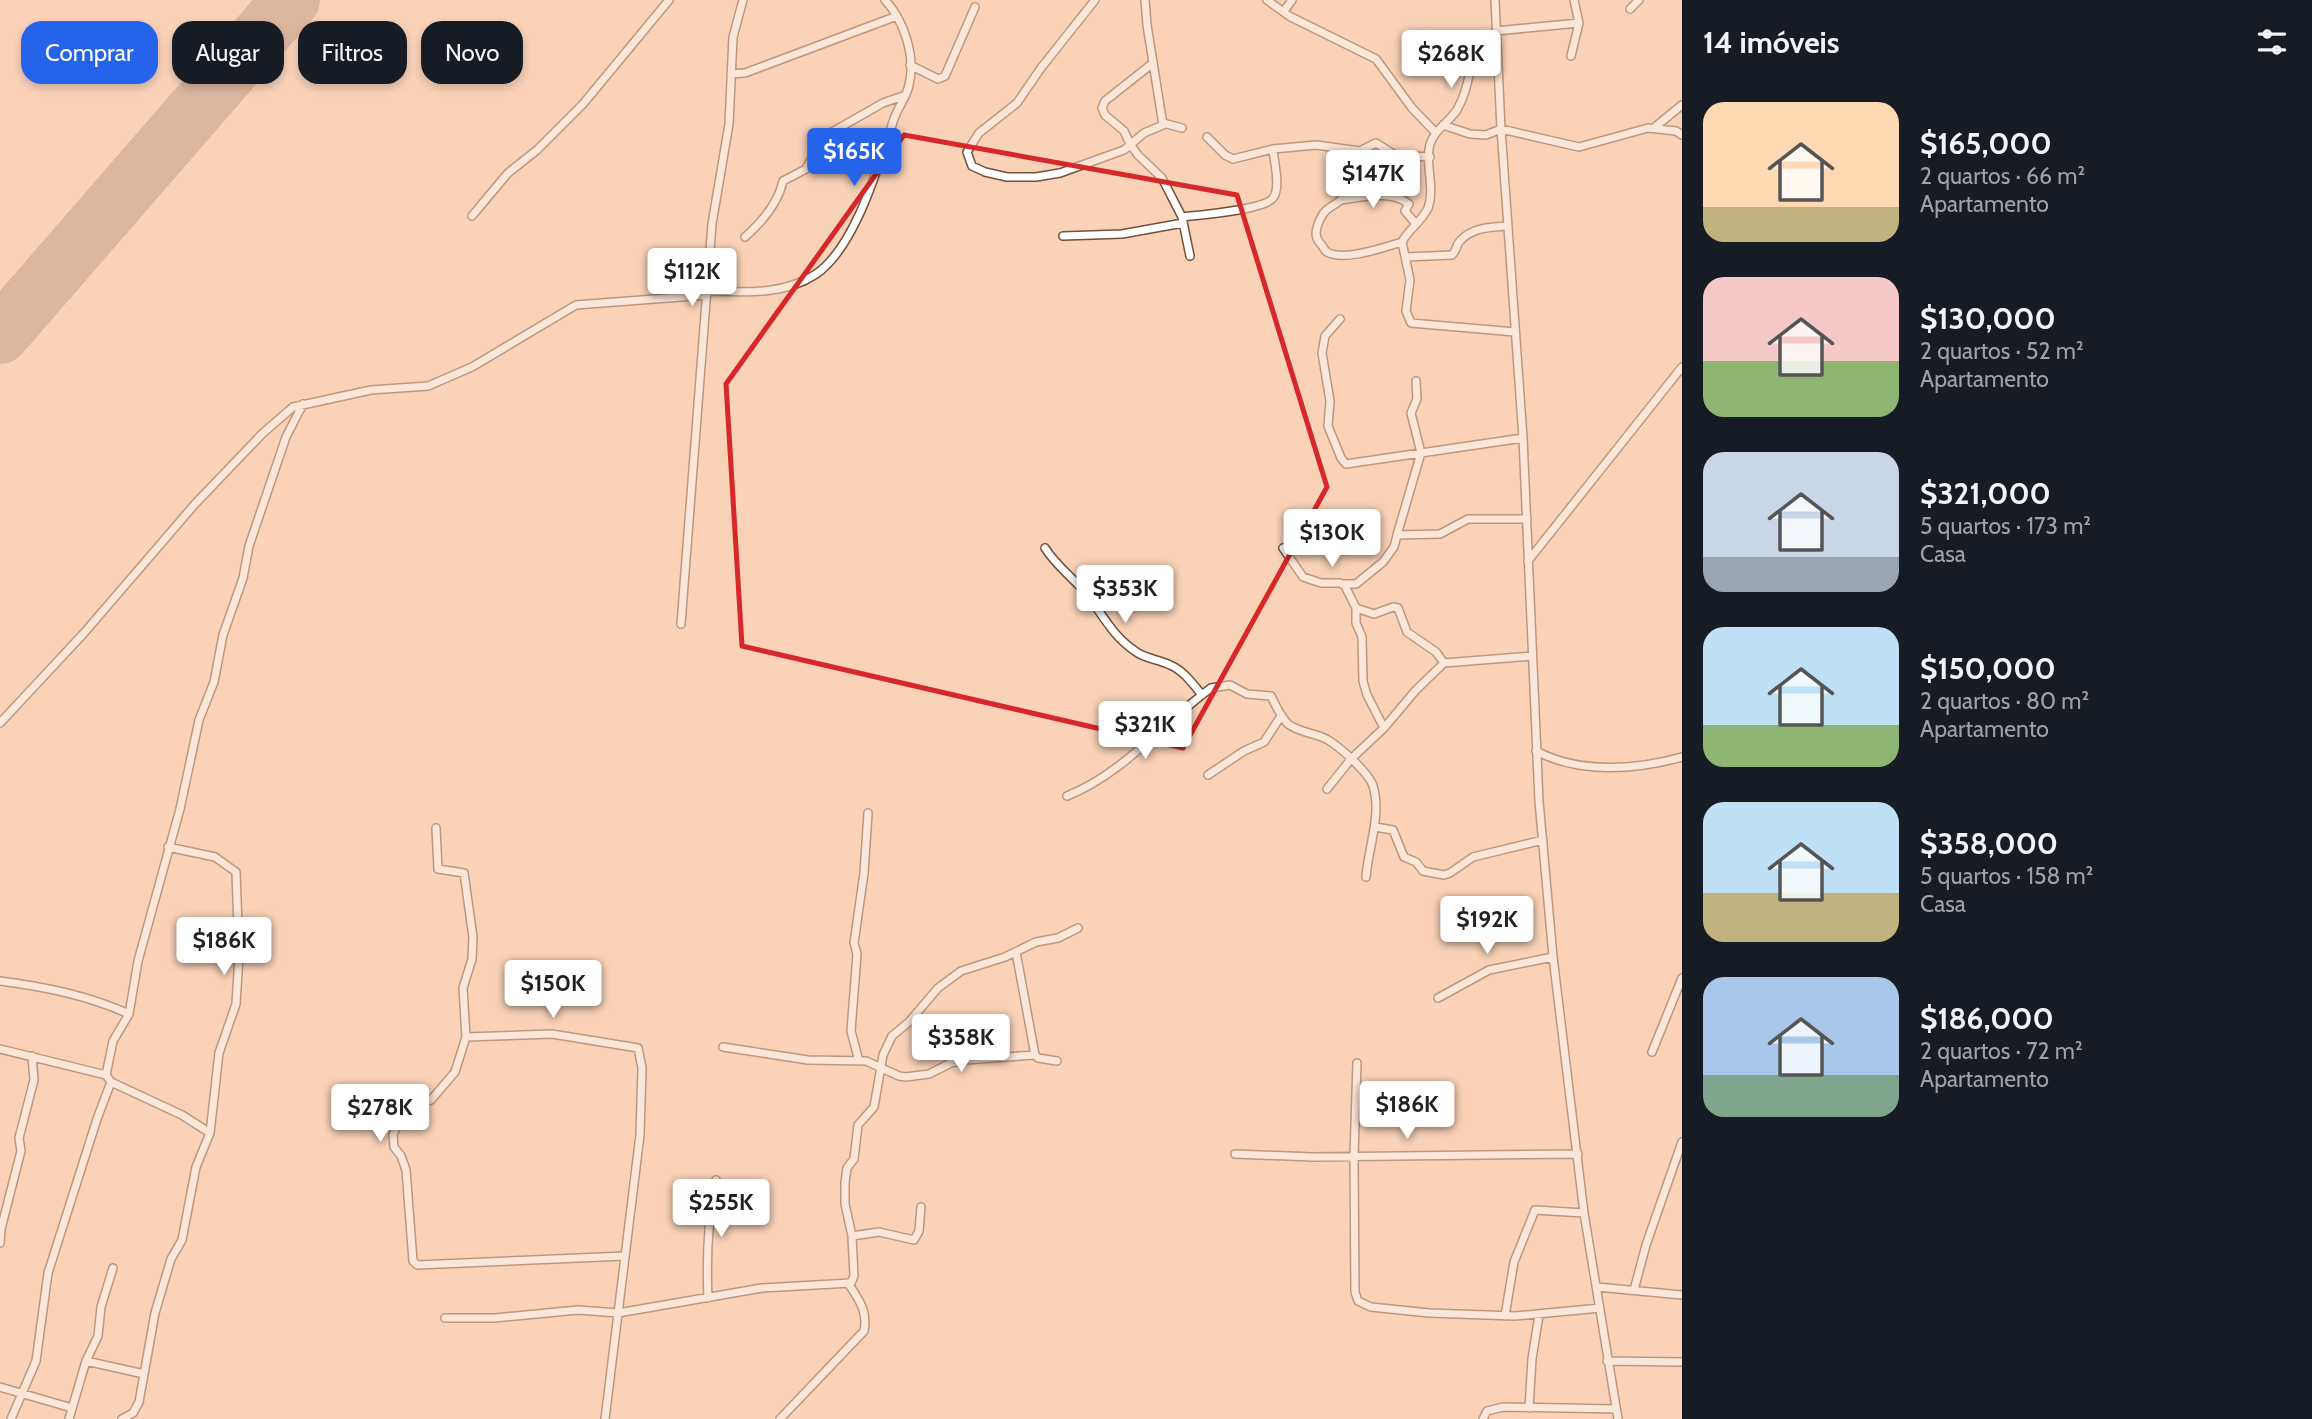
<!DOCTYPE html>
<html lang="pt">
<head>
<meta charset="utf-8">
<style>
  body { margin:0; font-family:Cabin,sans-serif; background:#20242c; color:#f1f3f6; height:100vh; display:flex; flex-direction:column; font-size:26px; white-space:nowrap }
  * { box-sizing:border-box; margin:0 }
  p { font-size:23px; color:#9ea1a6 }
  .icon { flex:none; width:38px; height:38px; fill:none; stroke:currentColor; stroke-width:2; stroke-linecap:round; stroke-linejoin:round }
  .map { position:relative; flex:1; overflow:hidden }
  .drawer { display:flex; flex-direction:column; background:#171b24; width:630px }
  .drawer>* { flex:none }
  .top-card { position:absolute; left:21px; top:21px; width:665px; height:63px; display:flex; gap:14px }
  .price { position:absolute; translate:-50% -60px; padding:0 16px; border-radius:7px; background:#fff; color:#222; font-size:23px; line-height:46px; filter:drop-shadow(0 2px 4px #0008) }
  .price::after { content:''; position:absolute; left:50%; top:42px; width:21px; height:16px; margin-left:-10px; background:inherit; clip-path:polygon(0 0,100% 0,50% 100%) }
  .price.active { background:#2563eb; color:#fff }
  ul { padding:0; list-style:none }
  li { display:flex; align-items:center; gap:21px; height:175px; padding:0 21px }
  li span { display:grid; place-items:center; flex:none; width:196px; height:140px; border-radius:21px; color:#555 }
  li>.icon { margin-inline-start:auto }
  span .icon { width:84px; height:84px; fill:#fffc; stroke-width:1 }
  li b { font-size:30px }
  h2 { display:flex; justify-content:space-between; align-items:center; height:84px; padding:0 21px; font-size:30px }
  .pill { padding:0 24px; border-radius:21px; background:#171b24; box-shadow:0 4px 10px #0003; font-size:24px; line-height:63px }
  .pill.active { background:#2563eb; color:#fff }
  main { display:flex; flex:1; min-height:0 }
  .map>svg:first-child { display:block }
</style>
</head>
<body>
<main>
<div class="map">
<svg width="1682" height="1419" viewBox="0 0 1682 1419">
  <rect width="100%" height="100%" fill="#f9d2b8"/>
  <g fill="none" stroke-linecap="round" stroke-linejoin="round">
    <path stroke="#b79883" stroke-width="58" d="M0 335 291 0"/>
    <g stroke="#72513a" stroke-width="10">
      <path id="street" d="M1095 0 1041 68 1017 103 979 133 967 152 972 166 985 172 1007 177H1036L1060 173 1124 150 1144 133 1163 125 1147 25 1145 0
        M1267 0 1289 16 1376 59 1412 108 1436 133
        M1495 0 1501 129 1523 438 1539 801 1553 957 1584 1213 1618 1419
        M1630 9 1639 0
        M1284 11 1292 0
        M1496 31 1579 23
        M1571 56 1579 23 1574 0
        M1153 63 1105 101 1102 108 1105 115 1124 131 1130 144 1138 155 1162 178 1182 217 1190 256
        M910 65 938 79 945 76 975 7
        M731 74 745 73 897 16
        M1163 123 1182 128
        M1443 125 1470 134 1486 135 1501 129 1579 147 1648 128 1676 131 1682 135
        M1655 127 1682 105
        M1207 137 1225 155 1233 159 1273 149 1316 145 1360 151 1376 143 1395 155 1430 157
        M1360 151C1357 166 1351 184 1343 197 1338 205 1328 206 1323 214 1317 224 1313 236 1320 243 1323 246 1324 250 1327 252 1344 262 1385 247 1402 242 1409 229 1422 221 1428 208 1435 189 1426 168 1429 149 1431 132 1449 122 1457 110 1463 99 1467 87 1469 75 1469 70 1468 63 1470 59 1474 49 1488 45 1497 41
        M1341 200C1363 197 1391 190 1409 204L1405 211 1416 224
        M472 216 508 173 537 150 583 104 669 0
        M1182 217C1199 215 1264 210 1273 198 1281 188 1274 162 1273 149
        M1063 236 1122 234 1183 223
        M745 237C762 222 778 204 783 181L806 169 818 147 832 132 883 103 903 96
        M1402 242 1410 280 1406 311 1411 323 1515 332
        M1406 257 1452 255C1457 250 1456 245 1460 241 1472 227 1492 227 1508 226
        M707 291C743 292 783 296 816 274 856 247 879 163 894 119 898 107 907 96 909 85 916 57 904 20 885 0
        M1340 319 1325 336 1322 353 1330 401 1328 426 1341 458 1346 464 1523 438
        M1397 535 1421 453 1411 413 1417 399 1416 381
        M1045 548C1057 567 1075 579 1089 597 1104 617 1113 636 1135 651 1145 659 1158 659 1170 665 1183 670 1193 684 1202 695
        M1283 548 1303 577 1321 583H1340L1345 586 1356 608V623L1362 637 1363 681 1367 695 1384 728
        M1528 561 1682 367
        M1343 584H1356L1383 562 1394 547 1397 535 1440 534 1468 519H1527
        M1356 608 1374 614 1393 607 1398 608 1407 632 1436 652 1444 663
        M681 624 712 224 729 124 733 37 743 0
        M0 723 84 633 195 504 263 433 293 407 371 390 428 386 472 367 576 305 707 295
        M1536 751C1580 774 1635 770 1682 757
        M1208 775 1244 751 1264 742 1281 716
        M1327 789 1351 759 1384 728 1416 690 1444 663 1532 656
        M1067 796C1123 774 1163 723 1211 688L1230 685 1247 694 1271 696C1276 706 1280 716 1288 724 1300 733 1316 733 1328 740 1340 747 1370 774 1373 786 1382 814 1368 849 1366 877
        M1375 827 1393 830 1404 857 1416 862 1423 871 1444 875 1450 873 1473 857 1543 840
        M436 828 438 869 464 873 473 937 472 959 463 988 466 1037 455 1072 431 1100 412 1104 397 1125 393 1135 394 1147 401 1156 406 1170 413 1261 417 1265 625 1256
        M1016 952 1035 1055
        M0 981C45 987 87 995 129 1014
        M1438 998 1489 970 1553 957
        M466 1037 552 1034 638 1048 642 1068 640 1135 605 1419
        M723 1047 808 1060 866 1061 899 1076 906 1077 929 1074 951 1063 964 1060 1035 1055 1038 1058 1057 1061
        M0 1049 106 1075
        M1652 1052 1682 978
        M859 1061 851 1031 857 954 854 943 864 873 868 813
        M1357 1063 1354 1156 1355 1292 1358 1301 1371 1307 1429 1313 1515 1316 1600 1308
        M111 1082 182 1115 210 1133
        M1235 1154 1312 1157 1578 1154
        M852 1236 879 1232 914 1240 919 1231 921 1207
        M0 1243 1 1229 21 1151 19 1138 34 1080 32 1056
        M1597 1287 1682 1295
        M1634 1290 1646 1245 1682 1142
        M708 1298C706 1257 708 1219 716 1180
        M1505 1316 1514 1262 1535 1210 1584 1213
        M445 1318H495L578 1310 618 1313 762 1288 851 1283 854 1276 852 1236 845 1204V1183L847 1168 854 1159 858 1125 874 1107 883 1055 892 1036 909 1022 938 988 961 971 1005 957 1036 942 1058 938 1078 928
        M86 1361 144 1374
        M1607 1361 1682 1362
        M0 1387 72 1408
        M1529 1408 1532 1359 1539 1315
        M11 1419 36 1361 48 1273 97 1119 111 1082 106 1075 113 1041 129 1014 138 961 180 809 199 720 214 682 223 635 243 578 249 546 286 437 303 404
        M69 1419 86 1361 98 1336 101 1307 113 1268
        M122 1419 133 1413 139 1402 155 1313 171 1259 182 1240 196 1167 210 1133 219 1053 236 1004 239 956 236 872 215 857 168 847
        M780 1419 864 1331C868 1311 859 1300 848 1283
        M1483 1419 1487 1411 1503 1407 1616 1409"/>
    </g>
    <use href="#street" stroke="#fff" stroke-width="7"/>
  </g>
  <path d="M0 0H1682V1419H0ZM904 135 1237 195 1327 487 1183 748 742 646 726 384Z" fill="#f9d2b8" fill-opacity=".55" fill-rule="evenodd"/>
  <path fill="none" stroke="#d62828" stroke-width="5" stroke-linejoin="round" d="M904 135 1237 195 1327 487 1183 748 742 646 726 384Z"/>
</svg>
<b class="price" style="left:1451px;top:90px">$268K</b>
<b class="price active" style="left:854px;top:188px">$165K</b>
<b class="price" style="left:1373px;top:210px">$147K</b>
<b class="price" style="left:692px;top:308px">$112K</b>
<b class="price" style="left:1332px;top:569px">$130K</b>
<b class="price" style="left:1125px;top:625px">$353K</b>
<b class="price" style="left:1145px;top:761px">$321K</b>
<b class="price" style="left:1487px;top:956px">$192K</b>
<b class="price" style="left:224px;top:977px">$186K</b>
<b class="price" style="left:553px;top:1020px">$150K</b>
<b class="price" style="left:961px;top:1074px">$358K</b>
<b class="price" style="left:1407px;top:1141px">$186K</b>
<b class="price" style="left:380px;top:1144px">$278K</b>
<b class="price" style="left:721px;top:1239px">$255K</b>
<div class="top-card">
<a class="pill active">Comprar</a>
<a class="pill">Alugar</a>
<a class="pill">Filtros</a>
<a class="pill">Novo</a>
</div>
</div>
<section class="drawer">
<h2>14 imóveis<svg class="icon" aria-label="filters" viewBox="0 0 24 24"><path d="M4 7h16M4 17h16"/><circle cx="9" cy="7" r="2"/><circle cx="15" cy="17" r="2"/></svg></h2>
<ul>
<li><span style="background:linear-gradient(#ffd9b3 75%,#c2b280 0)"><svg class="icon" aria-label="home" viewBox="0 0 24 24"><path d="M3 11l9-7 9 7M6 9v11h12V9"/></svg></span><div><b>$165,000</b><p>2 quartos · 66 m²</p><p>Apartamento</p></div></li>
<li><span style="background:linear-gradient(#f6c9c9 60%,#8fb573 0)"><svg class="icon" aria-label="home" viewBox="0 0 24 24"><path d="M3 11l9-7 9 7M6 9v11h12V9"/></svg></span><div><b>$130,000</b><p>2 quartos · 52 m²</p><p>Apartamento</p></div></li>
<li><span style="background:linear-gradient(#c9d6e8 75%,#9aa5b1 0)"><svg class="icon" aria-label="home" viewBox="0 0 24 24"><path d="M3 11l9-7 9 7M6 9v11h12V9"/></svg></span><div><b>$321,000</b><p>5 quartos · 173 m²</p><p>Casa</p></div></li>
<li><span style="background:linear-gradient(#bfe0f5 70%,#8fb573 0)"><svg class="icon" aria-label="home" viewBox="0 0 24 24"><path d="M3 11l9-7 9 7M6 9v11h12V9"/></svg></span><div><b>$150,000</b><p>2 quartos · 80 m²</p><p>Apartamento</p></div></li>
<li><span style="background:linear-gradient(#bfe0f5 65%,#c2b280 0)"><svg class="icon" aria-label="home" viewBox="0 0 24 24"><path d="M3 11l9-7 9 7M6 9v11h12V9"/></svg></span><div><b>$358,000</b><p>5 quartos · 158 m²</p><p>Casa</p></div></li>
<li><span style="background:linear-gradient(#a9c7e8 70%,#7fa58c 0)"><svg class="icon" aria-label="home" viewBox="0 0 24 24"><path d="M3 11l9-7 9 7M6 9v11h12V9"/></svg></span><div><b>$186,000</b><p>2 quartos · 72 m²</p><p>Apartamento</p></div></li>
</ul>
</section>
</main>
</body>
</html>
